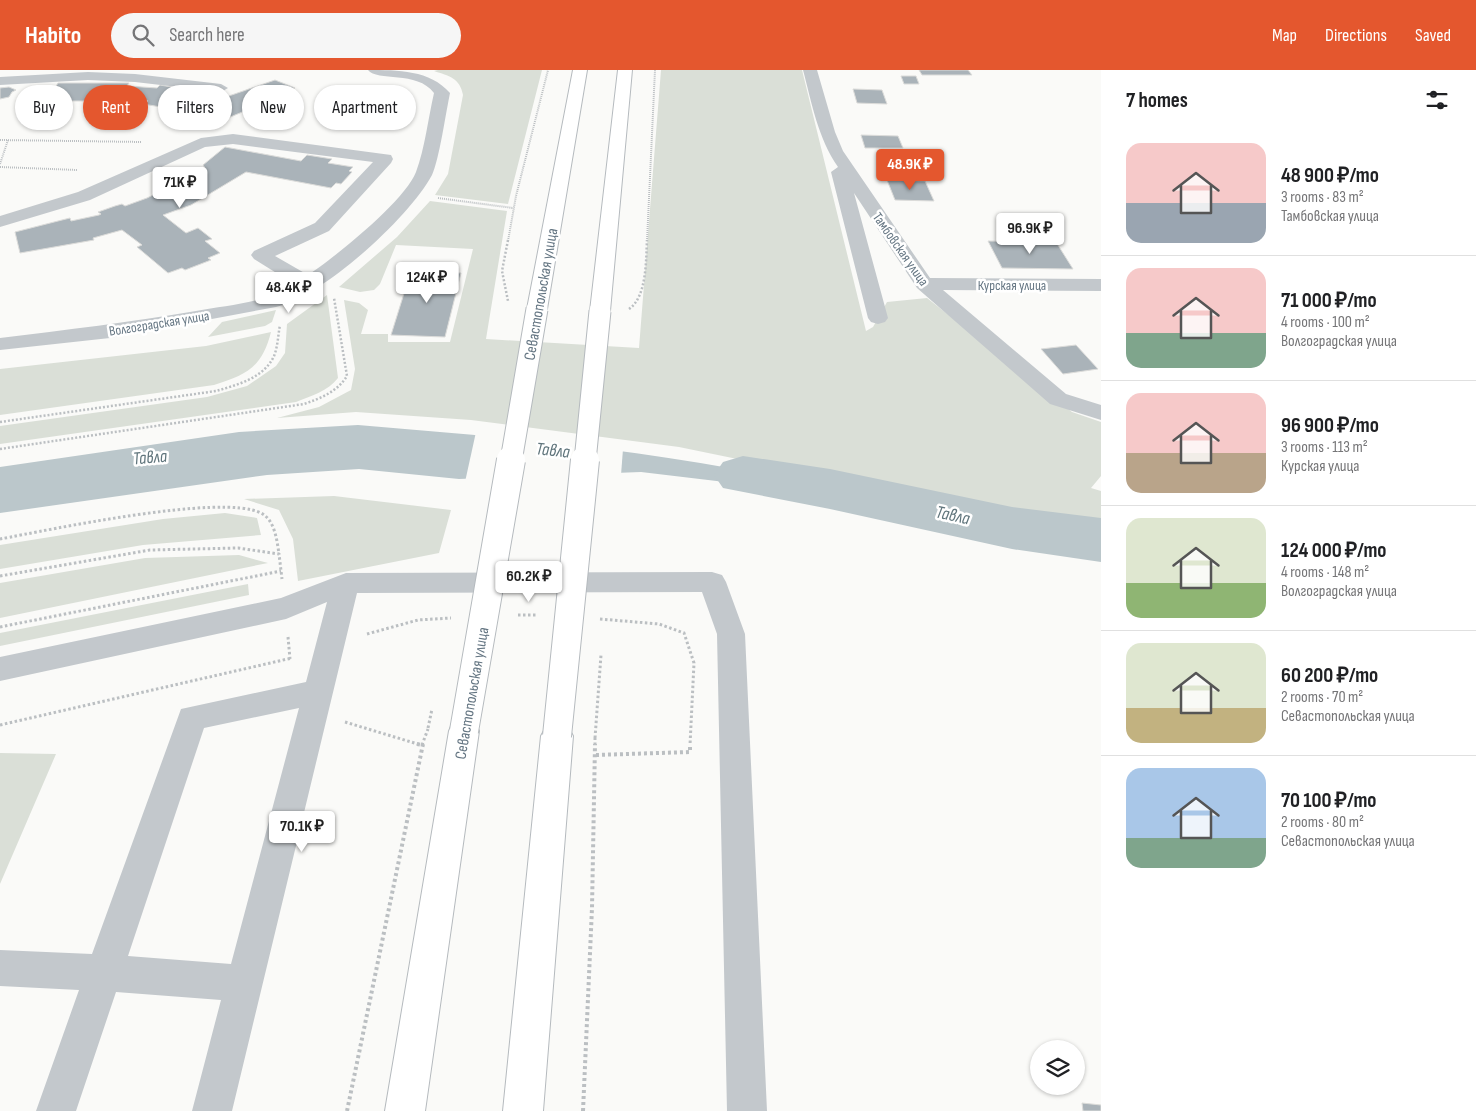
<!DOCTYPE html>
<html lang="en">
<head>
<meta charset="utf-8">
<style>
  body { margin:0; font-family:"Sofia Sans Condensed",sans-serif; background:#f6f6f6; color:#202124; height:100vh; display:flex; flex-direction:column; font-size:19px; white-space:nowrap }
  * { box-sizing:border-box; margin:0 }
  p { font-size:16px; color:#757577 }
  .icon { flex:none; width:28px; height:28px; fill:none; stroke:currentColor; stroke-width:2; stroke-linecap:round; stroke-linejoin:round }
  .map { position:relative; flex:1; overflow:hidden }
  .details { display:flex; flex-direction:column; background:#fff; width:375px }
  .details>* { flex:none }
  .banner { position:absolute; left:15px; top:15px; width:475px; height:45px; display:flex; gap:10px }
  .controls { position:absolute; left:1030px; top:970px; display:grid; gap:10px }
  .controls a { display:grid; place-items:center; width:55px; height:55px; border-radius:50%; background:#fff; box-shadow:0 1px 4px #0004; font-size:25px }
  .price { position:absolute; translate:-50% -42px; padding:0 11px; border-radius:5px; background:#fff; color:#222; font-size:16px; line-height:32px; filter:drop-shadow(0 1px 2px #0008) }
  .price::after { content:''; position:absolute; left:50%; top:30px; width:15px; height:11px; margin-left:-8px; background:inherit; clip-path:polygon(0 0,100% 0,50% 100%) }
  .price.active { background:#e4572e; color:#fff }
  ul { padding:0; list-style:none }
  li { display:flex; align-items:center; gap:15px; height:125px; padding:0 25px }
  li+li { border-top:1px solid #e0e0e0 }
  li span { display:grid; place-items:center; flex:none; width:140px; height:100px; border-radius:15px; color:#555 }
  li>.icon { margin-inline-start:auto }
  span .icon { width:60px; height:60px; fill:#fffc; stroke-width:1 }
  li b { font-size:21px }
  h2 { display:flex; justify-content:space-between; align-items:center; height:60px; padding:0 25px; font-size:21px }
  .tag { padding:0 18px; border-radius:22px; background:#fff; box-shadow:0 1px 4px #0004; font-size:18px; line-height:45px }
  .tag.active { background:#e4572e; color:#fff }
  header { display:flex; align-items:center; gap:30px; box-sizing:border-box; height:70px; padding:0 25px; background:#e4572e; color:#fff }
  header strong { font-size:24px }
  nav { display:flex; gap:28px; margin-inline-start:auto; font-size:18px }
  .search { width:350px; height:45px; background:#f6f6f6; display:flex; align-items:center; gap:12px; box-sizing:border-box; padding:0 18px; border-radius:28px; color:#757577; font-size:19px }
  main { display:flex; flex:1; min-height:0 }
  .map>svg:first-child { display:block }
</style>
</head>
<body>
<header>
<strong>Habito</strong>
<div class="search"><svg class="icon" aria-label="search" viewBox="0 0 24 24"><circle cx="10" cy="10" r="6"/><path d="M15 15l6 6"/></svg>Search here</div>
<nav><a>Map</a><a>Directions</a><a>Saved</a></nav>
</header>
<main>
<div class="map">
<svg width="1101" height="1041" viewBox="0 0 1101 1041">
  <rect width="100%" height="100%" fill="#fafaf8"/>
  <path fill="#dadfd7" d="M438 0H542L508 134 435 125 448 104 463 25C460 8 449 6 434 1Z
    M661 0H802L866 261 873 257 887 232 927 228 1072 342 1101 352V406L1091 418 1101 421V458L981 439 679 377 471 350 356 342 277 348 319 337 351 320 355 299 344 230 359 233 368 240 361 264H388V272H450L473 179 396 175 380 214 374 220 360 222 339 217 397 167 430 131 507 141 486 269 639 278Z
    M327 225 338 308C328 321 311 326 296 332L0 374V356L207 327 247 316 276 296 285 283 287 254Z
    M276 240 272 252 265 256 208 267 222 252Z
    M271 262C262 298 246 305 214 315L0 345V299L206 276Z
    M334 426 451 440 439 483 298 511 293 469 279 440 244 429Z
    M225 443 257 448 261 465 143 475 0 499V475L163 449Z
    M239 485 268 493 0 548V513L145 488Z
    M248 514 249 525 0 576V563Z
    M0 683 56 684 0 814Z"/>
  <path fill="#bbc7cb" d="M358 355C517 368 675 382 830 419L750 415 641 402 459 409 359 399 267 405 0 443V397L239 362Z"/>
  <path fill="#fafaf8" d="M476 362 623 379 621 405 465 412Z"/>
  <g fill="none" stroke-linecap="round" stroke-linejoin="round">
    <path fill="#bbc7cb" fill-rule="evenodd" d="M743 386 830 399 1012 437 1101 448V492L1012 479 830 439 723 418 714 405 723 392Z"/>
  </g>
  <path fill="#aab3b9" stroke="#dcdcda" d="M919 0H968L972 5H922Z
    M901 6H916L919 14H904Z
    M275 10 295 18 281 26 285 28 251 42 247 40 228 48 218 43 183 37 179 40 143 34 148 31 131 28 119 29 118 31H51L57 23 53 21 58 13H129L127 16 157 18 160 15 206 23 203 25 223 28Z
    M9 17 16 20 12 22 9 27 0 29V18Z
    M853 19 882 20 887 34 857 33Z
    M861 65 898 66 903 78H865Z
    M225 77 301 91 307 85 332 89 328 93 353 97 349 101 352 102 341 114 336 113 331 118 246 102 191 135 163 145 186 163 198 158 212 169 205 171 220 183 208 188 211 190 185 200 182 198 168 203 137 177 142 175 122 160 93 168 94 170 20 183 15 162 62 150 70 148 71 151 99 145 101 144 98 142 115 136 122 134 125 136 147 128 167 118 164 116 205 98 203 95Z
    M887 110 925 111 934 131 895 130Z
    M988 171 1056 172 1073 199 1002 198Z
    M411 201 461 203 445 267 391 265Z
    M1076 275 1098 299 1063 304 1041 279Z
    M1082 1033 1101 1035V1041H1083Z"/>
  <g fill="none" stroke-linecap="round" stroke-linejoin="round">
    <g stroke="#b5babe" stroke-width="2">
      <path id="major" d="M573 0H587L547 239 544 243 537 245 530 243 527 239Z
        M618 0H632L610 241 607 245 600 247 593 245 590 241Z
        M464 648 475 652 479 661 425 1041H385L449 661 453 652Z
        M557 653 568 657 573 666 543 1041H503L541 666 546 657Z"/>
    </g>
    <path stroke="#bbbfc2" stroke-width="2" stroke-dasharray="1 1" stroke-linecap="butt" d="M0 70 142 72
      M0 94 8 70
      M0 97 77 100
      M438 128 513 138
      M508 171 516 126 548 0
      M647 171 655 0"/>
    <path stroke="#bbbfc2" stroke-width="2.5" stroke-dasharray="2 2" stroke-linecap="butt" d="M508 170 502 201 508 231
      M629 239C647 227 646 189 647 170
      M0 352 216 321C237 315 264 308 274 286 278 276 278 265 280 255
      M0 379 304 334C321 328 337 322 347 306L334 228"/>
    <path stroke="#bbbfc2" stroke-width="3" stroke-dasharray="2.5 2.5" stroke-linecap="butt" d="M0 469C49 460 222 423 261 443 275 450 277 471 279 484
      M0 506 150 480 238 478 279 484 282 509
      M518 545H536
      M600 549 659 554 684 563 694 593 690 675
      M0 557 281 501
      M367 564 418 550 451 548
      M288 567 290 589
      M345 652 421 675
      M0 655 292 588
      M422 675 428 659
      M595 675V668"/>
    <path stroke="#bbbfc2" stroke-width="4" stroke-dasharray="3 3" stroke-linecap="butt" d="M417 674 422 675
      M596 685 690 682V674
      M347 1041 423 674
      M583 1041 592 838 595 674"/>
    <path fill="#c3c8cc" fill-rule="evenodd" d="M368 0C398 0 430 0 450 23 446 42 439 91 432 105 409 148 323 226 276 237L110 268 0 280V268C66 260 131 252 196 241 228 235 267 233 294 214L254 189 251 185 254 181 315 153 373 92 233 74 205 77 90 130 0 157V146L78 122 201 68 233 64 391 85 393 89 391 93 329 161 275 186 308 205C334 188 405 131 416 102 425 78 428 49 434 23 417 0 377 12 368 0Z
      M803 0H817L835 62 843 81 930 208 1101 209V221L943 220 1066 324 1101 335V350L1050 334 917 218 854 123 888 248 885 252 878 254 871 252 868 248 831 102 838 97C818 68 812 34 803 0Z
      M88 2 135 4 221 14 228 18 221 22 135 12 88 10 0 15V7Z
      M712 502 722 505 726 512 745 564 767 1041H727L717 564 702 522 357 523 232 1041H192L221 930 116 922 76 1041H36L79 920 0 916V880L92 884 181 639 306 612 327 532 286 549 0 611V587L281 528 346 503ZM299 638 231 894 128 886 204 658Z"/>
    <use href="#major" fill="#fff" fill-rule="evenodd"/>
    <g stroke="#b5babe" stroke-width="23" stroke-linecap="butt">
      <path id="major-bridge-far1" d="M511 391 537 239
        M585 391 600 241"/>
    </g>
    <g stroke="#b5babe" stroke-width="30" stroke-linecap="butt">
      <path id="major-bridge" d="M464 661 511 390
        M557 666 585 390"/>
    </g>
    <path stroke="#bbbfc2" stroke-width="3" stroke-dasharray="2.5 2.5" stroke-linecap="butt" d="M428 658 432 639
      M595 668 601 585"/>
    <use href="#major-bridge-far1" stroke="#fff" stroke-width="21"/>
    <use href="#major-bridge" stroke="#fff" stroke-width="28"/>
  </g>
  <g text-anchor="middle" stroke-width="5" stroke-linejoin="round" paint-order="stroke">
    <g font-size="14" fill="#657683" stroke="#fff">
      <text transform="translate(901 179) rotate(55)" y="5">Тамбовская улица</text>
      <text x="1012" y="220">Курская улица</text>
      <text transform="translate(159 253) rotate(-9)" y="5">Волгоградская улица</text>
    </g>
    <g font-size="16" fill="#657683" stroke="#fff">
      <text transform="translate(540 224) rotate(-80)" y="6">Севастопольская улица</text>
      <text transform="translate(471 623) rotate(-80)" y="6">Севастопольская улица</text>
    </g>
    <g font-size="18" font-style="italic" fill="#60757c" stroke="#fff">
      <text transform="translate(553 380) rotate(6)" y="6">Тавла</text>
      <text transform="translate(150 387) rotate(-5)" y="6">Тавла</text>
      <text transform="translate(953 445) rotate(12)" y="6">Тавла</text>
    </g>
  </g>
</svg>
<div class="controls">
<a><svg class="icon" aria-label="layers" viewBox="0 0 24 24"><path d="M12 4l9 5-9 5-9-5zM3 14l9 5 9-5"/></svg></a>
</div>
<b class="price active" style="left:910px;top:121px">48.9K ₽</b>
<b class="price" style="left:180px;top:139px">71K ₽</b>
<b class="price" style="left:1030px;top:185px">96.9K ₽</b>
<b class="price" style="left:427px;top:234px">124K ₽</b>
<b class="price" style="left:289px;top:244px">48.4K ₽</b>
<b class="price" style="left:529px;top:533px">60.2K ₽</b>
<b class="price" style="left:302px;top:783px">70.1K ₽</b>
<div class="banner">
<a class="tag">Buy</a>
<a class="tag active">Rent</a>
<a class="tag">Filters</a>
<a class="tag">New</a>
<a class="tag">Apartment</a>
</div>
</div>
<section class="details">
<h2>7 homes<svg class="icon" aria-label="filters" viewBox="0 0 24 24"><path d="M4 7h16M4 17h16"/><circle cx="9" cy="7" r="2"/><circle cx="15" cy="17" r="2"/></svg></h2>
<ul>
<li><span style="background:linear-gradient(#f6c9c9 60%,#9aa5b1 0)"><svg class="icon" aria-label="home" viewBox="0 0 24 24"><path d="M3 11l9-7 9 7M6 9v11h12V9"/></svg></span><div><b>48 900 ₽/mo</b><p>3 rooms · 83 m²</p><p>Тамбовская улица</p></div></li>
<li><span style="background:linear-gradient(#f6c9c9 65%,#7fa58c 0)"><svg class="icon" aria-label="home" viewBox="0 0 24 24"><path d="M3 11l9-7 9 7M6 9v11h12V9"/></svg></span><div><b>71 000 ₽/mo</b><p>4 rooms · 100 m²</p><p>Волгоградская улица</p></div></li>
<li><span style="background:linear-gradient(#f6c9c9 60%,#b9a48a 0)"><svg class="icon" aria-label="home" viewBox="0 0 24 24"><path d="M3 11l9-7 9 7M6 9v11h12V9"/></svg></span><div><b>96 900 ₽/mo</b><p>3 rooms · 113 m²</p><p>Курская улица</p></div></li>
<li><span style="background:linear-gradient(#dfe7d0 65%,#8fb573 0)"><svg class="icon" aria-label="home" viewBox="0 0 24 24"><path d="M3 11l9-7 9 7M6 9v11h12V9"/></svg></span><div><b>124 000 ₽/mo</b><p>4 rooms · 148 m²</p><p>Волгоградская улица</p></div></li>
<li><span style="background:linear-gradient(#dfe7d0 65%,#c2b280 0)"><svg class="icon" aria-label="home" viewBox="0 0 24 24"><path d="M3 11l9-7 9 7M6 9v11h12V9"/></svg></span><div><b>60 200 ₽/mo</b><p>2 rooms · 70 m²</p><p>Севастопольская улица</p></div></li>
<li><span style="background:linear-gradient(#a9c7e8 70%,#7fa58c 0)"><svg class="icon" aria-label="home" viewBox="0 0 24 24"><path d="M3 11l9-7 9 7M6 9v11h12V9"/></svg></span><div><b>70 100 ₽/mo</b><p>2 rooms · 80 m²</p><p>Севастопольская улица</p></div></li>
</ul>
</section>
</main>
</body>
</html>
